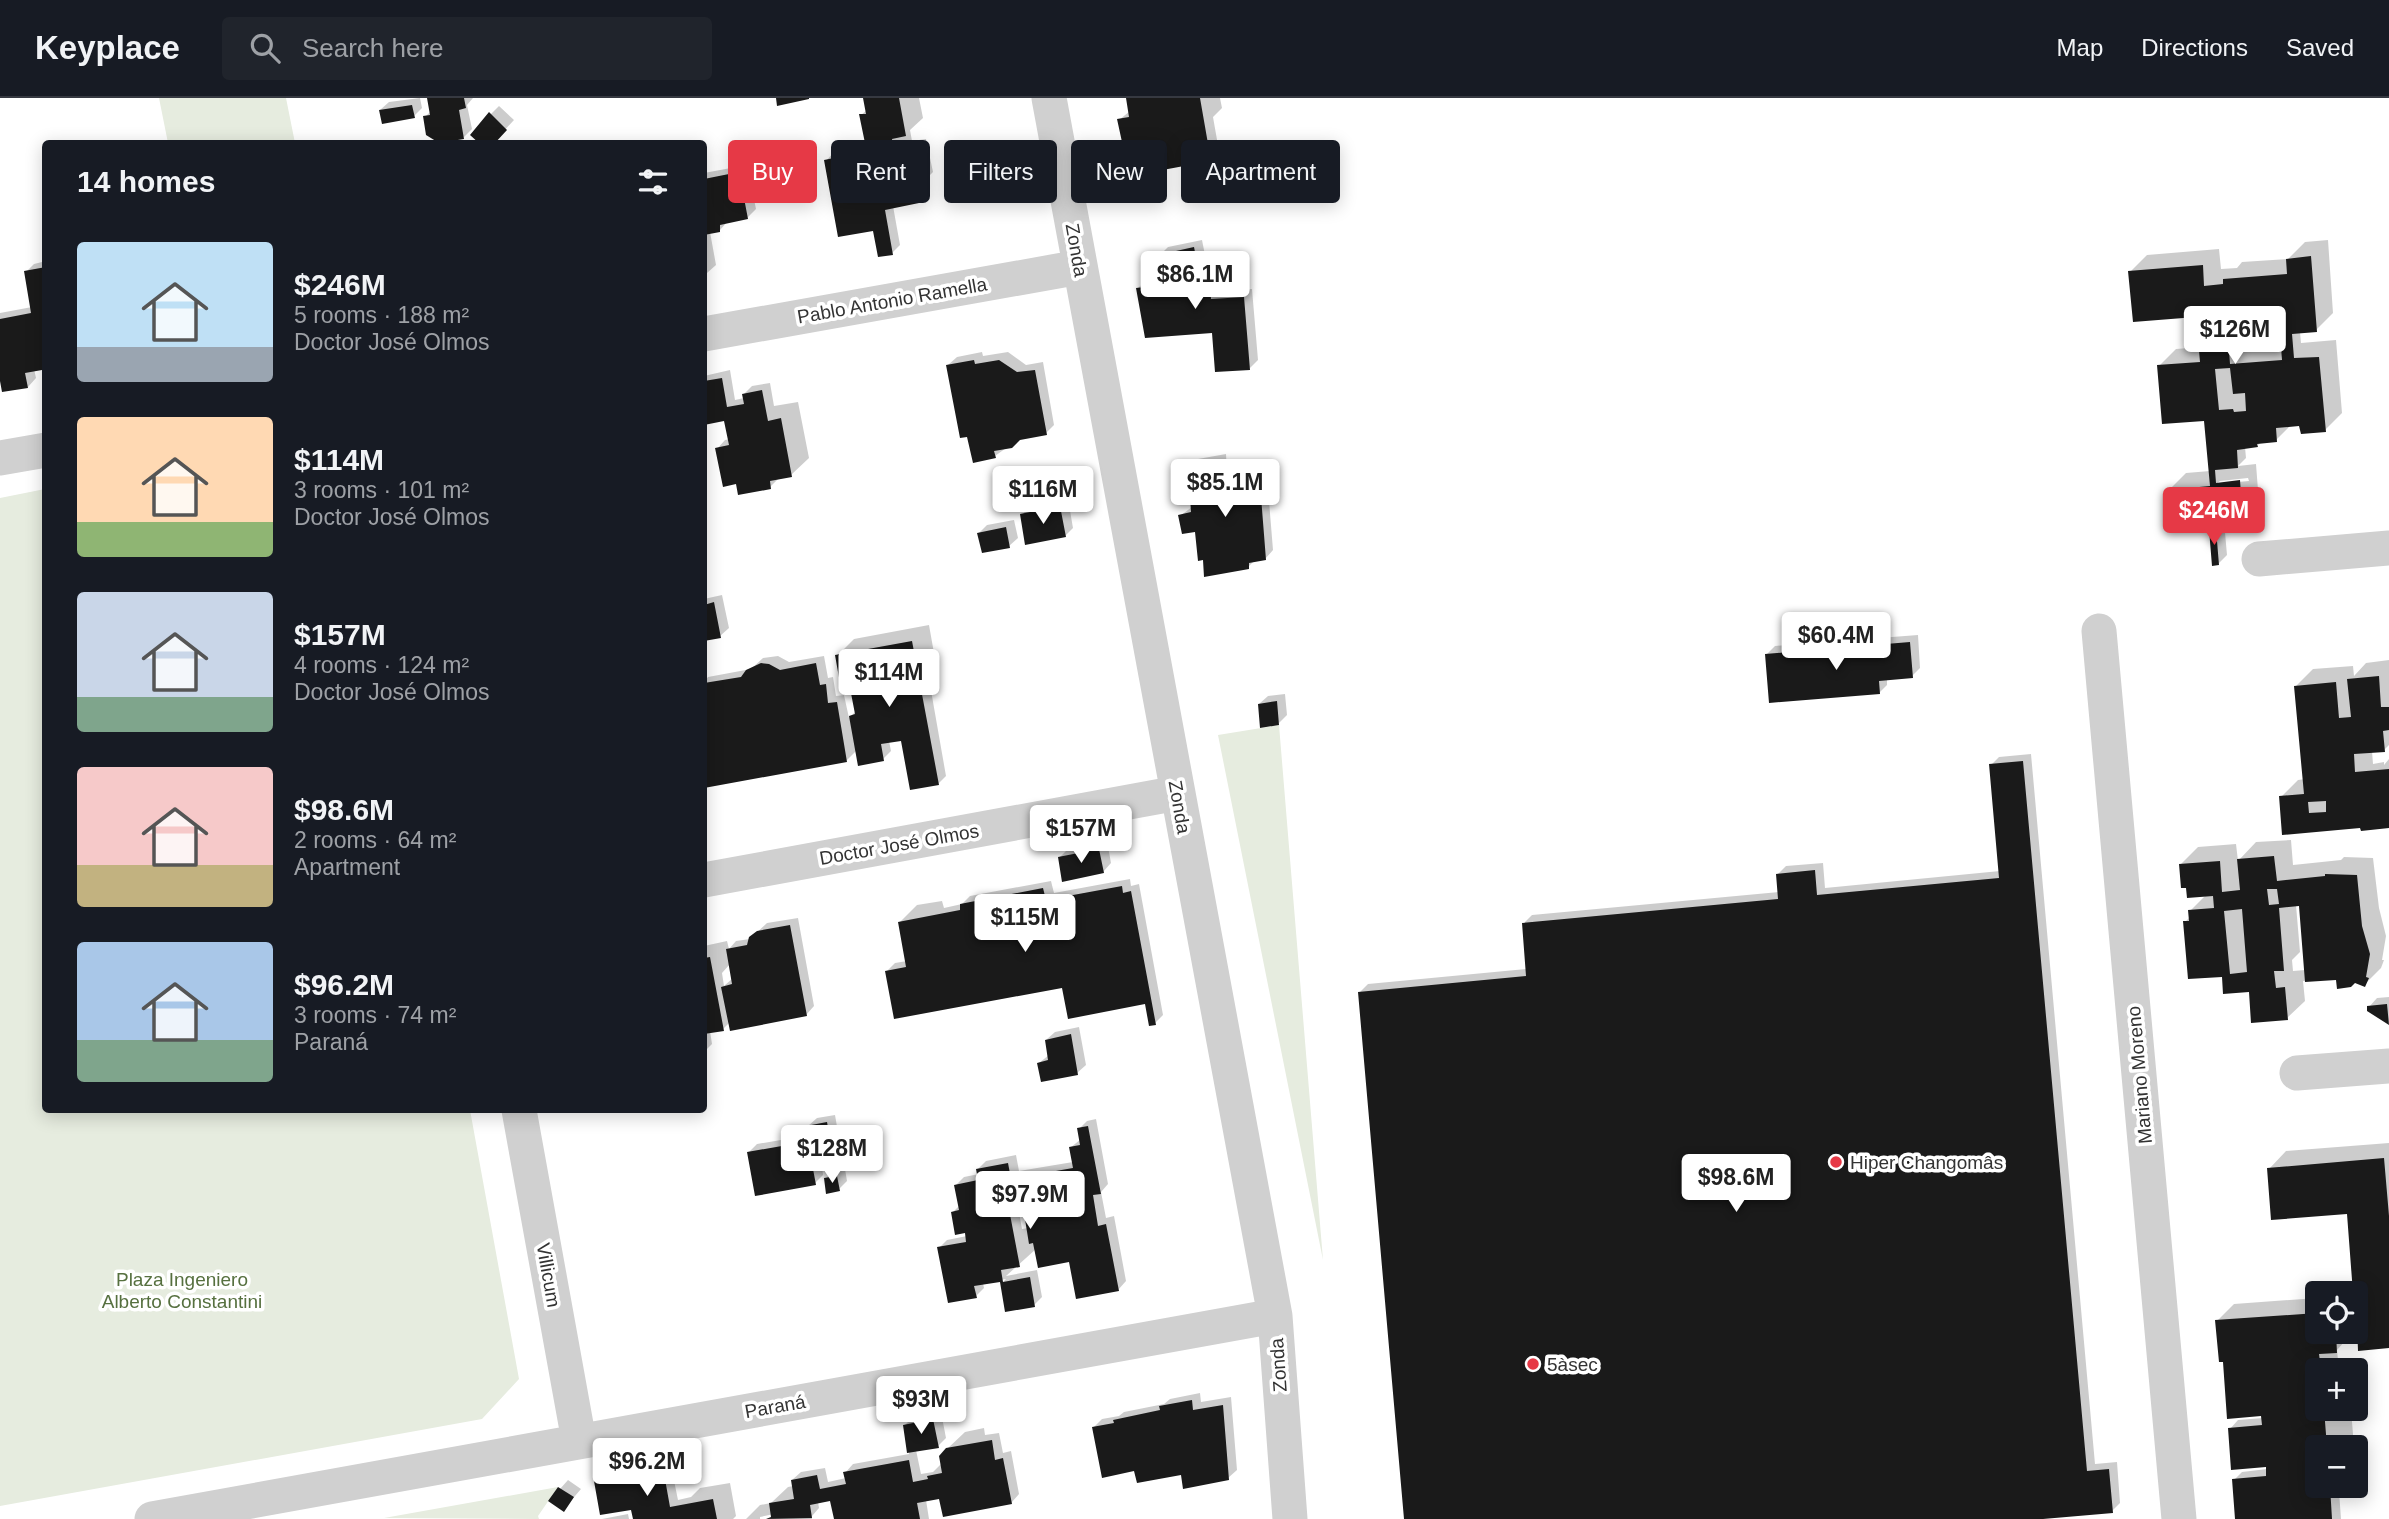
<!DOCTYPE html>
<html lang="en">
<head>
<meta charset="utf-8">
<style>
  body { margin:0; font-family:Arial,sans-serif; background:#20242c; color:#f1f3f6; height:100vh; display:flex; flex-direction:column; font-size:26px; white-space:nowrap }
  * { box-sizing:border-box; margin:0 }
  p { font-size:23px; color:#9ea1a6 }
  .icon { flex:none; width:38px; height:38px; fill:none; stroke:currentColor; stroke-width:2; stroke-linecap:round; stroke-linejoin:round }
  .map { position:relative; flex:1; overflow:hidden }
  .drawer { position:absolute; left:42px; top:42px; width:665px; height:973px; display:flex; flex-direction:column; background:#171b24; border-radius:7px; box-shadow:0 4px 18px #0003 }
  .drawer>* { flex:none }
  .top-card { position:absolute; left:728px; top:42px; width:665px; height:63px; display:flex; gap:14px }
  .tools { position:absolute; left:2305px; top:1183px; display:grid; gap:14px }
  .tools a { display:grid; place-items:center; width:63px; height:63px; border-radius:7px; background:#171b24; box-shadow:0 4px 18px #0003; font-size:35px }
  .price { position:absolute; translate:-50% -60px; padding:0 16px; border-radius:7px; background:#fff; color:#222; font-size:23px; line-height:46px; filter:drop-shadow(0 2px 4px #0008) }
  .price::after { content:''; position:absolute; left:50%; top:42px; width:21px; height:16px; margin-left:-10px; background:inherit; clip-path:polygon(0 0,100% 0,50% 100%) }
  .price.on { background:#e63946; color:#fff }
  ul { padding:0; list-style:none }
  li { display:flex; align-items:center; gap:21px; height:175px; padding:0 35px }
  li span { display:grid; place-items:center; flex:none; width:196px; height:140px; border-radius:7px; color:#555 }
  li>.icon { margin-inline-start:auto }
  span .icon { width:84px; height:84px; fill:#fffc; stroke-width:1 }
  li b { font-size:30px }
  h2 { display:flex; justify-content:space-between; align-items:center; height:84px; padding:0 35px; font-size:30px }
  .chip { padding:0 24px; border-radius:7px; background:#171b24; box-shadow:0 4px 18px #0003; font-size:24px; line-height:63px }
  .chip.on { background:#e63946; color:#fff }
  header { display:flex; align-items:center; gap:42px; box-sizing:border-box; height:98px; padding:0 35px; background:#171b24; border-bottom:2px solid #363941 }
  header strong { font-size:33px }
  nav { display:flex; gap:38px; margin-inline-start:auto; font-size:24px }
  .search { width:490px; height:63px; background:#20242c; display:flex; align-items:center; gap:18px; box-sizing:border-box; padding:0 24px; border-radius:7px; color:#9ea1a6; font-size:26px }
  .map>svg:first-child { display:block }
</style>
</head>
<body>
<header>
<strong>Keyplace</strong>
<div class="search"><svg class="icon" aria-label="search" viewBox="0 0 24 24"><circle cx="10" cy="10" r="6"/><path d="M15 15l6 6"/></svg>Search here</div>
<nav><a>Map</a><a>Directions</a><a>Saved</a></nav>
</header>
<div class="map">
<svg width="2389" height="1421" viewBox="0 0 2389 1421">
  <rect width="100%" height="100%" fill="#fff"/>
  <path fill="#e6ecdf" d="M159 0H286L295 45H168Z
    M45 391 46 1012H470L519 1281 482 1321 0 1408V400Z
    M1279 627 1323 1162 1218 637Z
    M558 1389 538 1418 539 1421 384 1420Z"/>
  <path fill="#0003" fill-rule="evenodd" d="M420 0 422 10 414 18 380 12 389 4Z
    M429 0H473L467 7 472 31 464 39 425 19 431 13Z
    M864 0H919L923 20 910 32 912 43 926 41 933 74 924 83 926 95 918 104 893 108 900 147 892 155 826 63 834 54 860 49 866 41 861 17 867 12Z
    M1127 0H1220L1222 10 1213 19 1219 53 1210 62 1137 40 1119 22 1130 13Z
    M499 8 514 22 492 46 491 16Z
    M747 67 756 111 747 120 728 123 720 132 710 134 716 167 707 175H704V75Z
    M1202 142 1209 177 1218 176 1219 193 1252 191 1258 262 1250 270 1214 233 1138 190 1147 182 1164 181 1160 157 1168 149Z
    M2328 142 2333 215 2316 232 2300 234 2301 245 2336 242 2342 315 2325 332 2301 324 2291 327 2276 342 2261 344 2257 348 2245 349 2246 360 2238 368 2256 366 2258 392 2241 409H2236L2230 415 2208 412 2169 392 2186 375 2210 373 2206 321 2159 268 2176 251 2201 249 2198 217 2130 174 2147 157 2219 151 2221 171 2237 170 2242 164 2288 161 2305 144ZM2284 235 2282 247 2246 249V238ZM2248 380 2249 383 2216 386 2220 383Z
    M46 163V281L43 269 34 271 36 280 28 289 0 279V215L32 209 26 174 34 166Z
    M982 254 983 258 1008 254 1026 267 1043 264 1054 327 1046 335 1020 340 995 358 948 267 957 259Z
    M730 272 735 302 744 300V296L752 288 770 285 774 308 798 304 809 360 791 377 780 379 770 389 737 382 717 351 725 342 730 341 726 321 704 325V278Z
    M1226 356 1227 373 1266 366 1273 452 1265 461 1255 462 1248 469 1205 460 1197 435 1180 418 1192 409 1189 370 1198 361Z
    M1068 401 1073 430 1065 438 1022 417 1030 408Z
    M1014 422 1018 440 1009 448 979 435 987 427Z
    M2224 423 2227 457 2218 466 2211 432 2219 424Z
    M722 497 729 530 720 538 704 541V501Z
    M929 527 937 572 929 581 946 678 938 686 903 641 889 643 891 653 883 661 857 652 847 662 704 688V620H706L704 584 708 579 751 571 763 560 778 558 789 564 824 558 828 580 833 579 836 598 844 597 849 620 856 613 852 590 837 558 854 541Z
    M1918 537 1920 570 1912 578 1887 580V587L1879 595 1767 556 1775 548Z
    M2389 562V647L2384 652 2372 653 2373 666 2384 664V667L2389 661V729L2362 726 2284 735 2281 699 2298 682 2305 681 2296 588 2313 571 2353 568 2354 578 2366 565Z
    M1285 596 1287 617 1279 625 1259 606 1268 598Z
    M2031 656 2095 1366 2117 1364 2120 1405 2112 1413 2023 1421H1406L1360 894 1368 886 1527 871 1524 825 1532 817 1779 794 1778 776 1786 768 1823 765 1825 790 2000 773 1991 667 1999 659Z
    M2291 742 2293 767 2341 762 2344 759 2373 760 2379 810 2386 838 2382 862H2384L2381 870 2364 887 2338 880 2303 883 2305 903 2287 920 2251 892 2224 877 2185 824 2191 818 2190 813 2206 797 2181 766 2198 749 2236 746 2238 763 2256 744ZM2296 807H2300L2305 872 2293 873 2292 862 2300 854Z
    M1107 743 1111 765 1103 774 1060 759 1068 751Z
    M1130 781 1131 788 1139 786 1163 917 1155 925 1147 903 1064 888 887 873 895 865 907 863 900 824 917 807 942 803 944 810 962 806 970 798 1051 783 1054 795Z
    M798 820 814 908 806 917 730 924 723 931 710 933 712 946 704 954V848L727 843 729 851 736 843 750 841 767 825ZM730 866 733 880 724 888 722 875Z
    M2389 899V924L2388 925 2369 909 2377 900Z
    M1079 929 1086 967 1077 975 1039 965 1049 957 1046 942 1055 934Z
    M835 1017 842 1057 834 1066 822 1068 823 1077 815 1085 748 1055 757 1046 810 1037 808 1028 817 1020Z
    M1096 1021 1108 1086 1101 1094 1106 1120 1114 1118 1126 1183 1118 1192 1071 1162 1036 1151 1006 1178 1037 1172 1042 1199 1034 1207 1002 1185 1006 1181 983 1185 984 1190 976 1198 939 1150 947 1142 967 1138 953 1114 960 1107 956 1087 964 1079 979 1076 978 1071 986 1063 1016 1057 1019 1073 1073 1064 1070 1050 1081 1041 1079 1031 1087 1023ZM1025 1113 1028 1130 1022 1131 1019 1114Z
    M2389 1045V1249L2360 1251 2348 1114 2269 1071 2286 1053Z
    M845 1071 847 1083 839 1091 825 1081 834 1073Z
    M2317 1200V1234H2353L2337 1252 2339 1272H2317V1311H2351L2354 1349H2317V1388H2344L2339 1393 2341 1421H2237L2234 1382 2242 1374 2267 1371V1369L2230 1331 2238 1322 2263 1320 2225 1265 2217 1223 2234 1206Z
    M1200 1295 1201 1304 1231 1299 1237 1372 1228 1380 1135 1371 1094 1329 1102 1321 1119 1318 1124 1314 1164 1306 1170 1301Z
    M941 1314 946 1340 938 1348 916 1352 921 1376 933 1374 942 1365 947 1351 965 1334 984 1330 985 1337 999 1335 1003 1355 1011 1353 1019 1396 1011 1405 941 1399 926 1402 929 1421H835L832 1401 818 1404 819 1410 812 1418V1421H767L780 1419 779 1415 760 1419V1421H746L760 1407 771 1405 788 1389 793 1388 792 1382 801 1374 825 1370 828 1384 846 1380 845 1375 853 1366 909 1356 905 1327 913 1319Z
    M670 1363 678 1402 691 1399 700 1390 730 1385 736 1418 733 1421H634L632 1410 596 1383 604 1375Z
    M568 1382 581 1391 563 1412 560 1391Z
    M628 1416 629 1421H602Z"/>
  <path fill="#1a1a1a" fill-rule="evenodd" d="M427 0H464L466 10 459 12 464 41 439 45 426 37 423 18 430 17Z
    M776 0H809V1L777 8Z
    M863 0H899L906 38 892 41 895 60 910 57 919 105 885 112 893 157 878 159 873 133 838 139 824 62 859 55 858 47 865 45 859 16H866Z
    M1126 0H1200L1211 63 1141 76 1135 42 1122 44 1117 21 1129 19Z
    M412 7 415 20 382 26 379 12Z
    M489 14 507 32 494 46H480L470 37Z
    M739 74 748 121 720 127V134L704 137V81Z
    M1194 149 1201 184H1210L1211 201 1244 199 1250 272 1215 274 1212 235 1145 240 1136 190 1163 187 1158 157Z
    M2311 158 2317 234 2292 236 2294 260 2319 259 2326 334 2301 336 2299 328 2276 330 2277 344 2257 346 2258 349 2237 352 2238 370 2215 372 2216 385 2240 382 2242 410 2230 412 2231 417 2203 419V414L2170 417 2167 392 2210 388 2204 323 2162 326 2157 267 2200 264 2196 219 2133 224 2128 173 2203 167 2204 188 2223 186V181L2287 176 2286 161ZM2280 237 2282 262 2230 266 2228 241ZM2230 270 2233 296 2245 295 2246 313 2234 314 2233 311 2219 312 2215 271Z
    M46 169V284L42 272 25 275 28 290 2 294 0 283V221L31 215 24 173Z
    M974 262 975 266 999 262 1017 274 1035 272 1047 337 1020 342 1012 350 994 353 996 360 973 365 967 339 960 340 946 267Z
    M722 280 727 309 744 306 742 296 762 292 768 323 781 320 792 379 770 383 771 391 738 397 736 386 723 389 715 350 729 347 724 323 704 327V283Z
    M1218 363 1219 380 1259 373 1266 462 1249 465V471L1204 479 1203 462 1198 463 1195 434 1182 436 1178 417 1191 414 1188 369Z
    M1060 408 1066 439 1025 447 1020 416Z
    M1006 429 1010 450 982 455 977 435Z
    M2209 431H2216L2219 467 2212 468Z
    M714 504 721 540 704 543V507Z
    M912 543 939 687 910 692 901 643 881 646 884 663 858 668 849 618 855 616 850 590 841 591 835 557Z
    M1910 544 1913 580 1879 583 1880 596 1769 605 1765 556Z
    M761 565 769 566 780 572 816 565 820 587 826 586 828 605 837 604 847 664 704 690V626H706L704 585 741 579 746 572Z
    M2379 578 2381 609H2389V632L2383 633 2385 654 2354 656 2355 674 2389 671V730L2361 733 2360 730 2282 737 2279 698 2304 696 2294 588 2336 584 2339 620 2351 619 2347 581ZM2326 703V714L2309 715 2308 704Z
    M1277 603 1279 627 1260 630 1258 606Z
    M2023 663 2087 1373 2109 1371 2113 1415 2043 1421H1404L1358 894 1526 878 1522 825 1778 801 1776 776 1815 772 1817 797 1999 780 1989 666Z
    M1099 751 1104 775 1062 784 1058 759Z
    M2274 758 2277 783 2325 778V776L2357 777 2362 828 2370 856 2366 879 2369 880 2365 889 2355 885 2351 889 2337 891 2336 882 2305 884 2299 808 2279 810 2284 873H2274L2276 890 2285 889 2288 922 2251 925 2249 894 2223 896 2222 879 2188 881 2183 823H2189L2188 812 2214 810 2213 798 2187 800 2186 790H2181L2179 766 2220 763 2222 794 2240 792 2237 761ZM2267 791H2277L2279 806 2269 807ZM2242 811 2247 874 2230 876 2224 813Z
    M1122 788 1123 795 1131 793 1156 927 1149 928 1145 906 1068 921 1062 890 894 921 885 873 906 869 898 824 960 812V806L1043 790 1046 802Z
    M790 827 807 918 730 933 721 889 732 886 726 851 747 847 749 839 757 833Z
    M710 859 724 933 704 936V860Z
    M2387 906 2389 927 2367 913V908Z
    M1071 936 1078 977 1041 984 1037 965 1048 962 1045 942Z
    M827 1024 835 1067 813 1071 816 1087 755 1098 747 1054 810 1043 806 1028Z
    M1088 1028 1101 1096 1093 1097 1098 1128 1106 1126 1119 1193 1076 1201 1069 1164 1038 1170 1033 1145 1029 1146 1024 1115H1017L1012 1088 1005 1090 1020 1169 1001 1172 1003 1184 1030 1179 1035 1209 1005 1214 1000 1184 974 1188 977 1200 948 1205 937 1149 966 1144 965 1135 955 1137 951 1114 959 1112 954 1087 978 1082 976 1071 1008 1065 1011 1081 1073 1070 1069 1049 1080 1047 1077 1030Z
    M2384 1060 2389 1118V1250L2358 1253 2356 1195H2353L2347 1116 2271 1122 2267 1070Z
    M837 1078 840 1093 826 1096 824 1080Z
    M2317 1215V1234H2336L2337 1255 2319 1256 2321 1272H2317V1311H2324L2327 1349H2317V1388H2330L2332 1421H2235L2232 1381 2266 1378V1369L2231 1372 2228 1330 2262 1327 2261 1318 2227 1321 2223 1264H2219L2215 1222Z
    M1192 1302 1193 1312 1223 1307 1229 1382 1183 1391 1181 1377 1137 1385 1134 1373 1102 1380 1092 1329 1114 1325 1113 1322 1160 1312 1159 1308Z
    M933 1321 939 1350 907 1355 903 1327Z
    M992 1342 995 1362 1003 1360 1012 1406 943 1419 939 1401 917 1405 920 1421H834L830 1403 810 1407 812 1420 766 1421 771 1419 769 1405 794 1401 791 1382 817 1377 820 1391 846 1386 843 1374 909 1362 913 1384 928 1381 927 1378 942 1375 939 1358 946 1350Z
    M663 1370 670 1409 713 1401 717 1421H633L631 1412 600 1417 594 1383Z
    M558 1389 574 1399 564 1414 548 1403Z"/>
  <g fill="none" stroke-linecap="round" stroke-linejoin="round">
    <path stroke="#d0d0d0" stroke-width="35" d="M1049 0 1275 1218 1290 1421
      M704 236 1080 169
      M0 360 46 352
      M2259 461 2389 450
      M2099 533 2179 1421
      M704 782 1178 695
      M2297 975 2389 968
      M519 1012 579 1343
      M152 1421 1275 1218"/>
  </g>
  <g fill="#e63946" stroke="#fff" stroke-width="2.5">
    <circle cx="1836" cy="1064" r="7"/>
    <circle cx="1533" cy="1266" r="7"/>
  </g>
  <g text-anchor="middle" stroke-width="7" stroke-linejoin="round" paint-order="stroke">
    <g font-size="19" fill="#333" stroke="#fff">
      <text transform="translate(1077 152) rotate(80)" y="7">Zonda</text>
      <text transform="translate(892 202) rotate(-10)" y="7">Pablo Antonio Ramella</text>
      <text transform="translate(1180 709) rotate(80)" y="7">Zonda</text>
      <text transform="translate(899 746) rotate(-10)" y="7">Doctor José Olmos</text>
      <text transform="translate(2139 977) rotate(-95)" y="7">Mariano Moreno</text>
      <text transform="translate(549 1177) rotate(80)" y="7">Villicum</text>
      <text transform="translate(1278 1267) rotate(-94)" y="7">Zonda</text>
      <text transform="translate(775 1308) rotate(-10)" y="7">Paraná</text>
    </g>
    <g font-size="19" fill="#333" stroke="#fff" text-anchor="start">
      <text x="1850" y="1071">Hiper Changomâs</text>
      <text x="1547" y="1273">5àsec</text>
    </g>
    <g font-size="19" fill="#56703f" stroke="#fff">
      <text x="182" y="1188">Plaza Ingeniero<tspan x="182" dy="22">Alberto Constantini</tspan></text>
    </g>
  </g>
</svg>
<div class="tools">
<a><svg class="icon" aria-label="locate" viewBox="0 0 24 24"><circle cx="12" cy="12" r="6"/><path d="M12 2v4M12 18v4M2 12h4M18 12h4"/></svg></a>
<a>+</a>
<a>−</a>
</div>
<b class="price" style="left:1195px;top:213px">$86.1M</b>
<b class="price" style="left:2235px;top:268px">$126M</b>
<b class="price" style="left:1225px;top:421px">$85.1M</b>
<b class="price" style="left:1043px;top:428px">$116M</b>
<b class="price on" style="left:2214px;top:449px">$246M</b>
<b class="price" style="left:1836px;top:574px">$60.4M</b>
<b class="price" style="left:889px;top:611px">$114M</b>
<b class="price" style="left:1081px;top:767px">$157M</b>
<b class="price" style="left:1025px;top:856px">$115M</b>
<b class="price" style="left:832px;top:1087px">$128M</b>
<b class="price" style="left:1736px;top:1116px">$98.6M</b>
<b class="price" style="left:1030px;top:1133px">$97.9M</b>
<b class="price" style="left:921px;top:1338px">$93M</b>
<b class="price" style="left:647px;top:1400px">$96.2M</b>
<div class="top-card">
<a class="chip on">Buy</a>
<a class="chip">Rent</a>
<a class="chip">Filters</a>
<a class="chip">New</a>
<a class="chip">Apartment</a>
</div>
<section class="drawer">
<h2>14 homes<svg class="icon" aria-label="filters" viewBox="0 0 24 24"><path d="M4 7h16M4 17h16"/><circle cx="9" cy="7" r="2"/><circle cx="15" cy="17" r="2"/></svg></h2>
<ul>
<li><span style="background:linear-gradient(#bfe0f5 75%,#9aa5b1 0)"><svg class="icon" aria-label="home" viewBox="0 0 24 24"><path d="M3 11l9-7 9 7M6 9v11h12V9"/></svg></span><div><b>$246M</b><p>5 rooms · 188 m²</p><p>Doctor José Olmos</p></div></li>
<li><span style="background:linear-gradient(#ffd9b3 75%,#8fb573 0)"><svg class="icon" aria-label="home" viewBox="0 0 24 24"><path d="M3 11l9-7 9 7M6 9v11h12V9"/></svg></span><div><b>$114M</b><p>3 rooms · 101 m²</p><p>Doctor José Olmos</p></div></li>
<li><span style="background:linear-gradient(#c9d6e8 75%,#7fa58c 0)"><svg class="icon" aria-label="home" viewBox="0 0 24 24"><path d="M3 11l9-7 9 7M6 9v11h12V9"/></svg></span><div><b>$157M</b><p>4 rooms · 124 m²</p><p>Doctor José Olmos</p></div></li>
<li><span style="background:linear-gradient(#f6c9c9 70%,#c2b280 0)"><svg class="icon" aria-label="home" viewBox="0 0 24 24"><path d="M3 11l9-7 9 7M6 9v11h12V9"/></svg></span><div><b>$98.6M</b><p>2 rooms · 64 m²</p><p>Apartment</p></div></li>
<li><span style="background:linear-gradient(#a9c7e8 70%,#7fa58c 0)"><svg class="icon" aria-label="home" viewBox="0 0 24 24"><path d="M3 11l9-7 9 7M6 9v11h12V9"/></svg></span><div><b>$96.2M</b><p>3 rooms · 74 m²</p><p>Paraná</p></div></li>
</ul>
</section>
</div>
</body>
</html>
